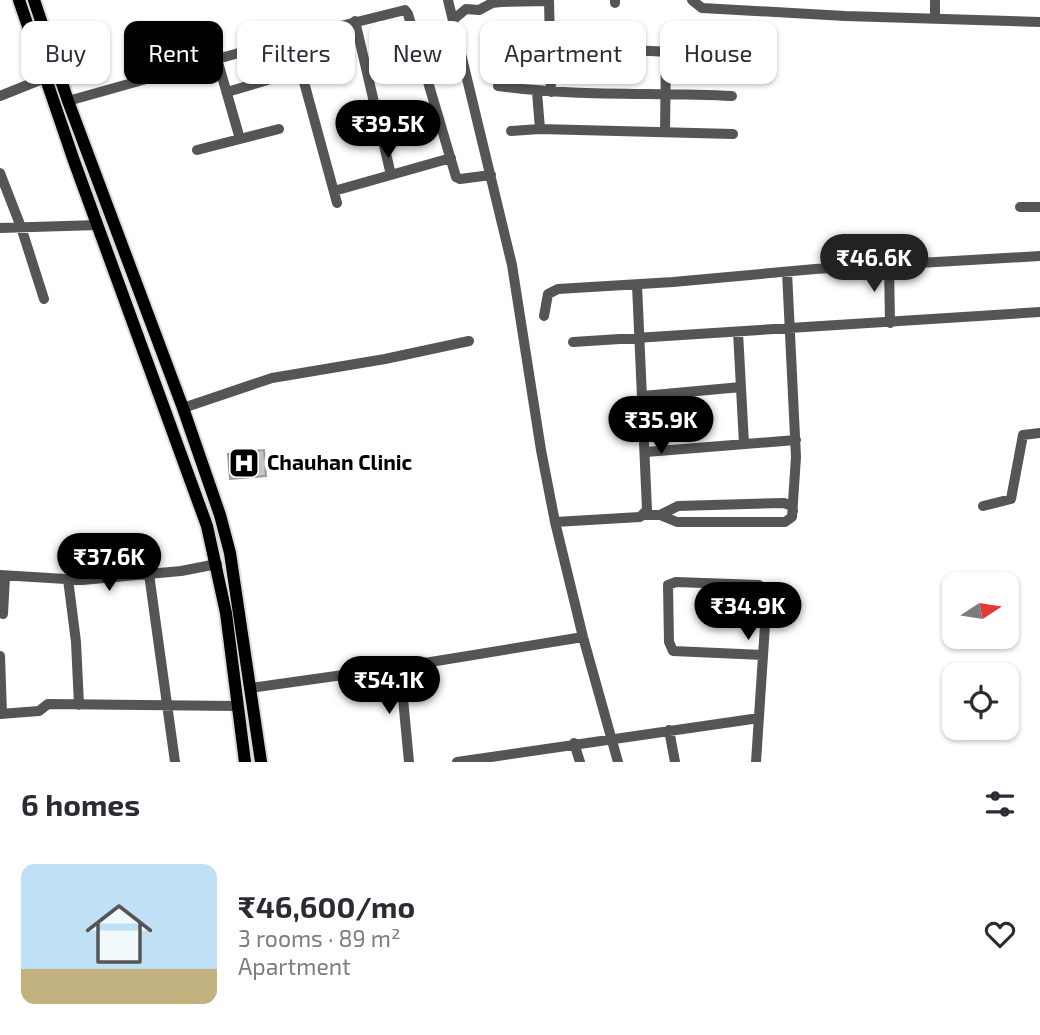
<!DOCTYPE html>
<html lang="en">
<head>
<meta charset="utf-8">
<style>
  body { margin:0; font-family:"Exo 2",sans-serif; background:#f7f7f7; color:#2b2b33; height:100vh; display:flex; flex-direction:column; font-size:26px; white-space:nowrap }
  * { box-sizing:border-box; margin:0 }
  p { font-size:23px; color:#7c7c81 }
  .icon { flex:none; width:38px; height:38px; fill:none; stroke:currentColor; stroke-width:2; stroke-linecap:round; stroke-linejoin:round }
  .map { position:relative; height:762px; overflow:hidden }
  .panel { display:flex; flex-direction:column; background:#fff; flex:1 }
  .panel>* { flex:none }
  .top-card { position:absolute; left:21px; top:21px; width:999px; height:63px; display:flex; gap:14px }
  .needle { width:46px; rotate:78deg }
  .buttons { position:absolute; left:942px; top:572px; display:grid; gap:14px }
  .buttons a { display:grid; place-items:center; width:77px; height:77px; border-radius:14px; background:#fff; box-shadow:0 2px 5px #0004; font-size:35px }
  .price { position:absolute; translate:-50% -60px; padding:0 16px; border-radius:24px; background:#000; color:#fff; font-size:23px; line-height:46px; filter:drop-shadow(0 2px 4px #0008) }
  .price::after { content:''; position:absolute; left:50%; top:42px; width:21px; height:16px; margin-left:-10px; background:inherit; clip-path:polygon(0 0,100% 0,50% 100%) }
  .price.current { background:#222; color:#fff }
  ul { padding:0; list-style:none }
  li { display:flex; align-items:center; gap:21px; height:175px; padding:0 21px }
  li+li { border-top:2px solid #e1e1e2 }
  li span { display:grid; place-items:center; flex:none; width:196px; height:140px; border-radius:14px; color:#555 }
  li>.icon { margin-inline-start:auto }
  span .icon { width:84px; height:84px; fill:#fffc; stroke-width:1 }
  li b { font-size:30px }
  h2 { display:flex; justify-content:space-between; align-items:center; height:84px; padding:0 21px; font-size:30px }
  .chip { padding:0 24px; border-radius:14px; background:#fff; box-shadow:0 2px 5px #0004; font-size:24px; line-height:63px }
  .chip.current { background:#000; color:#fff }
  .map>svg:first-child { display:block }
</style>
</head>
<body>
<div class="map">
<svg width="1040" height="762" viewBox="0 0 1040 762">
  <rect width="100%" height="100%" fill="#fff"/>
  <path fill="#c4c4c4" stroke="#999" stroke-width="2" d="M264 450 266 476 230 479 228 454Z"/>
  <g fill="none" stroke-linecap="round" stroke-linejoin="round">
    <g stroke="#dbdbdb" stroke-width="16">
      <path id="major" d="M19 0 74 161 207 526 226 613 245 762
        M34 0 68 101 183 408 220 515 230 553 261 762"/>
    </g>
    <path stroke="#555" stroke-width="10" d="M448 0 512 265 541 450 555 522 583 637 618 762
      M549 0 551 92
      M615 0V3
      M692 0 702 8 845 16 1040 22
      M454 19 466 9 479 10 492 3 501 2 549 1
      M935 19V0
      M355 21 391 175
      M292 38 405 10 408 14 456 177 460 179 491 175
      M500 44 736 55
      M217 59 240 139
      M498 86C575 97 654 92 732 96
      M227 92 271 79
      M537 92 540 129
      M0 96 45 78
      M68 101 292 38 337 203
      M511 131 540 129 733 134
      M665 132 666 53
      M197 150 279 129
      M0 173 21 227 44 299
      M334 191 451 158
      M1020 207H1040
      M0 228 98 225
      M889 265 890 323
      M544 316 548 294 558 289 673 282 815 269 1040 256
      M738 332 744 444
      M573 342 1040 312
      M643 396 741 387
      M183 408 272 378 385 359 469 341
      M646 452 796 440
      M983 506 1011 499 1023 435 1040 433
      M644 515H660L678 506 784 503 792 506 793 511
      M660 515 677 522H785L792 517 796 457 787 272
      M555 522 640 517 647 510 637 285
      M149 574 175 762
      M0 575 82 580 181 571 217 564
      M68 579 76 642 79 705
      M3 614 5 576
      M0 656 2 714
      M400 667 409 762
      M250 688 400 667 583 637
      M0 714 39 711 48 704 236 706
      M669 730 675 762
      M574 743 580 762
      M457 762 759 718
      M756 762 767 595 766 590 759 585 676 582 668 585 669 642 673 651 763 655"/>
    <use href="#major" stroke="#000" stroke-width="12"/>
  </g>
  <defs>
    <g id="hospital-square" transform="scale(1.575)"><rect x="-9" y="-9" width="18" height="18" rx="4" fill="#000" stroke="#fff"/><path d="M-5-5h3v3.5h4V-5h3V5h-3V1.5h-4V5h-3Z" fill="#fff"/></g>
  </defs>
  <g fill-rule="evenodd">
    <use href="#hospital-square" x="244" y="463"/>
  </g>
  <g text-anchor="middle" stroke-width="7" stroke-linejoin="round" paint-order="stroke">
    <g font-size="21" font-weight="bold" fill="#000" stroke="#fff" text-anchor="start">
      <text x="267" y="470">Chauhan Clinic</text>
    </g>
  </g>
</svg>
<div class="buttons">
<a><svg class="needle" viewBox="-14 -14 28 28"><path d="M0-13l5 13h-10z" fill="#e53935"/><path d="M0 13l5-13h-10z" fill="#7c7c81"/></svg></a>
<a><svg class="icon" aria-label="locate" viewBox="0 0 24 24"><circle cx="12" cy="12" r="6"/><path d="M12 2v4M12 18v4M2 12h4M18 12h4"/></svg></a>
</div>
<b class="price" style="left:388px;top:160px">₹39.5K</b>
<b class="price current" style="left:874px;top:294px">₹46.6K</b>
<b class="price" style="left:661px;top:456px">₹35.9K</b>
<b class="price" style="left:109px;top:593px">₹37.6K</b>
<b class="price" style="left:748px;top:642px">₹34.9K</b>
<b class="price" style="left:389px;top:716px">₹54.1K</b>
<div class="top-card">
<a class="chip">Buy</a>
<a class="chip current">Rent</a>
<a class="chip">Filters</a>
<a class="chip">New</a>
<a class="chip">Apartment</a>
<a class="chip">House</a>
</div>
</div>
<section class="panel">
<h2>6 homes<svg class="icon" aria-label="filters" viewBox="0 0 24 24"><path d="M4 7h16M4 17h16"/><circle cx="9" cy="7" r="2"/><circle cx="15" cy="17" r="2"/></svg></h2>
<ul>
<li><span style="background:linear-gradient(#bfe0f5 75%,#c2b280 0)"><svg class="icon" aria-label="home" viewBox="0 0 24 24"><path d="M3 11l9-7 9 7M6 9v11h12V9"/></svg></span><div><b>₹46,600/mo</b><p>3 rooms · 89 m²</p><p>Apartment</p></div><svg class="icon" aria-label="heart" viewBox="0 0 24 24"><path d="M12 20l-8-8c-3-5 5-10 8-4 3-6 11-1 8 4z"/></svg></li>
</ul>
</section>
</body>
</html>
